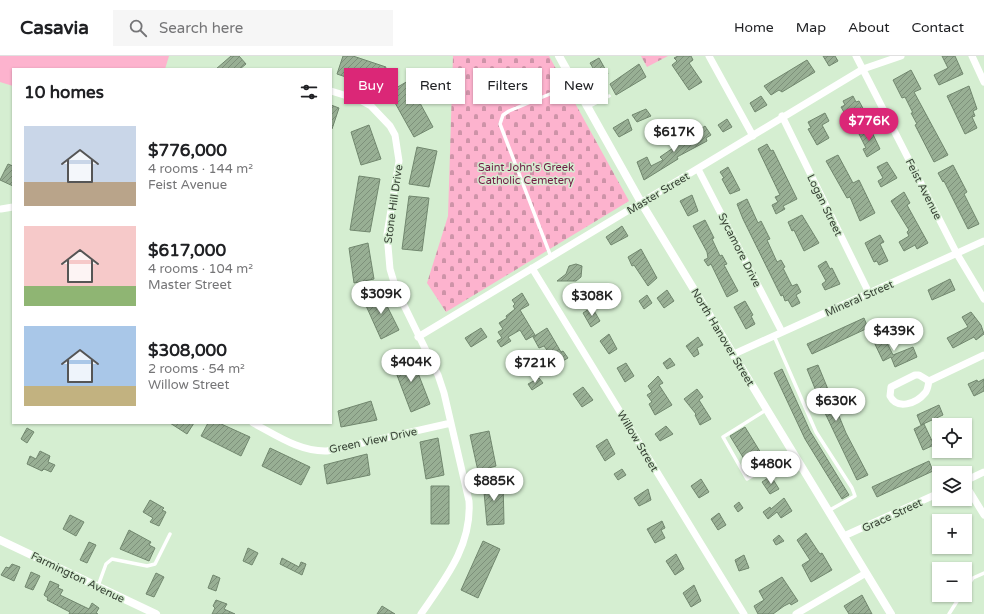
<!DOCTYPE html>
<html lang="en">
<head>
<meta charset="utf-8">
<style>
  body { margin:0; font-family:"Varela Round",sans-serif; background:#f6f6f6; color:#202124; height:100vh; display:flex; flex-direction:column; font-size:15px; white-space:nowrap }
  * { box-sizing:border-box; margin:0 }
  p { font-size:13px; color:#757577 }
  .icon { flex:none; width:22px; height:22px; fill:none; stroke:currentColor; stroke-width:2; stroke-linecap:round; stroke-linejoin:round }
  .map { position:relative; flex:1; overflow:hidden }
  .drawer { position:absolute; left:12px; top:12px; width:320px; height:356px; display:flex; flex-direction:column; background:#fff; border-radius:0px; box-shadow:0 1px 3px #0004 }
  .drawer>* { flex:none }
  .guide { position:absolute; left:344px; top:12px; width:380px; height:36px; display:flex; gap:8px }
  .buttons { position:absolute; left:932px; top:362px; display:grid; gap:8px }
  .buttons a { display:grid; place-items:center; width:40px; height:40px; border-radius:0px; background:#fff; box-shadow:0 1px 3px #0004; font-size:20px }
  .price { position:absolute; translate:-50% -34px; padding:0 9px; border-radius:14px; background:#fff; color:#222; font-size:13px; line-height:26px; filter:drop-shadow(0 1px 2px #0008) }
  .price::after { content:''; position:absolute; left:50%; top:24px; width:12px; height:9px; margin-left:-6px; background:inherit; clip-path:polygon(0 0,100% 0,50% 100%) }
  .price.selected { background:#db2777; color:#fff }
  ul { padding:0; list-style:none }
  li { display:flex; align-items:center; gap:12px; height:100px; padding:0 12px }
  li span { display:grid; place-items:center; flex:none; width:112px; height:80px; border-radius:0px; color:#555 }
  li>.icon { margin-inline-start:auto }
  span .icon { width:48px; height:48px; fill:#fffc; stroke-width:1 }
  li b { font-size:17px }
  h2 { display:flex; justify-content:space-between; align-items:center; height:48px; padding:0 12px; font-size:17px }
  .pill { padding:0 14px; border-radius:0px; background:#fff; box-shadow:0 1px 3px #0004; font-size:14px; line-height:36px }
  .pill.selected { background:#db2777; color:#fff }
  header { display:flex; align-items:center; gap:24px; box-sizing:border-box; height:56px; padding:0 20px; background:#fff; border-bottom:1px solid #e0e0e0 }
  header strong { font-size:19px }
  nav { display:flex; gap:22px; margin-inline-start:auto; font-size:14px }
  .search { width:280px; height:36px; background:#f6f6f6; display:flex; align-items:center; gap:10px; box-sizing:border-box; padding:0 14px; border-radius:0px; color:#757577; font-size:15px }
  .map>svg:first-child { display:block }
</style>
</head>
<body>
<header>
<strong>Casavia</strong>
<div class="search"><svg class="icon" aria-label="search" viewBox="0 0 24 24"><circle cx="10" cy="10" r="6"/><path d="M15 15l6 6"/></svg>Search here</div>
<nav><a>Home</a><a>Map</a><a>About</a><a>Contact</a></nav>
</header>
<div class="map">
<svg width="984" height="558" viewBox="0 0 984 558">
  <defs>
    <pattern id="cemetery-stones" width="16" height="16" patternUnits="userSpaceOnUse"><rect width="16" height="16" fill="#fdb3ce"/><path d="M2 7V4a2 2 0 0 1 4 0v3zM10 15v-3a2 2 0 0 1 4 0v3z" fill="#ce93a8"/></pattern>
    <pattern id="building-hatch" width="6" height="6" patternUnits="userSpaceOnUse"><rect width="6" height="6" fill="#98af94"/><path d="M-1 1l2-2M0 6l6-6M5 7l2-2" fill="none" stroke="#7d907a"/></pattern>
  </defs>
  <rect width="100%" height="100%" fill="#d5eed1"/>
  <path fill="#fdb3ce" d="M0 0H169L165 13H13V30L0 26Z"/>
  <path fill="url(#cemetery-stones)" d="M453 0H549L629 145 446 256 427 227 448 160Z
    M641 0H668L647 11Z"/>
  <path fill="url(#building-hatch)" stroke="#71876e" d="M231 0H239L246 8 240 13H216Z
    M343 0H353L386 11 378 32 337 18Z
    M678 0H691L693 4 689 7 702 26 689 34 672 9 677 5 674 2Z
    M823 0H835L838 5 829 10Z
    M942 0H955L963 18 939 29 934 19 948 12Z
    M599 2 608 18 599 22 590 7Z
    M807 4 815 16 782 36 779 34 771 39 764 30Z
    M639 8 646 21 616 39 610 28Z
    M911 14 921 33 914 36 948 99 934 106 915 69 917 68 911 57H913L905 41 902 42 893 24Z
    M408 25 433 71 414 81 389 36Z
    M969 30 977 53 973 55 975 60 972 61 977 72 965 78 947 40Z
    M761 40 767 49 755 56 750 47Z
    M853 40 856 46 859 45 865 56 849 65 841 51 845 49 843 45Z
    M331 49 339 52 332 73H331Z
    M646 53 651 60 637 66 632 59Z
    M825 57 829 65 822 69 829 82 817 89 808 73 811 72 808 66Z
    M628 63 632 74 619 81 613 72Z
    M727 63 732 71 723 76 718 69Z
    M369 69 381 103 361 109 351 76Z
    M705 70 711 79 706 82 707 85 677 101 678 103 644 124 637 106 647 101 651 110 663 104 660 101Z
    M870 72 880 93 867 101 863 93 866 92 859 78Z
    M767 88 771 95 773 94 797 143 783 150 785 153 776 158 772 149 778 146 775 141 780 139 758 93Z
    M417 91 437 95 429 131 409 128Z
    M838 99 853 127 859 124 875 157 860 165 850 141 847 142 826 105Z
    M887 106 897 122 881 131 878 125 883 122 877 111Z
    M8 108 13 110V130L0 124Z
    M953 109 967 136 964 138 979 168 968 173 944 125 943 126 938 117Z
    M728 111 740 134 730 138 722 123 724 122 720 116Z
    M359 120 380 123 370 176 350 174Z
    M904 136 910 147 907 149 928 187 917 193 915 189 904 195 899 186 909 180 907 176 909 174 891 145Z
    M692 139 698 155 688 160 680 145Z
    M409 140 429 142 422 195 402 193Z
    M747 143 758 167 761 165 770 183 767 184 777 206 781 204 785 211 783 212 792 230 797 228 801 236 796 239 800 247 792 251 788 244 785 245 783 239 781 240 743 163 737 148Z
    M802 159 819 187 804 195 794 174 792 175 788 166Z
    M705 164 714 182 712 183 720 200 722 199 727 208 724 209 738 235 727 241 711 208 708 210 704 204 708 202 707 196 693 170Z
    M622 170 628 180 611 189 606 181Z
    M880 179 884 186 880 188 888 205 879 209 877 205 874 206 865 187Z
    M368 187 374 223 354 227 349 192Z
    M641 193 657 222 648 230 634 209 632 210 628 201Z
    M826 205 830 213 832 212 840 228 825 234 822 228 826 225 818 210Z
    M576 208 582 210 581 221 576 225H557L566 218 569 210Z
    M950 223 955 234 932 244 928 234Z
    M379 234 399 274 381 283 363 243Z
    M667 234 674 245 664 252 657 242Z
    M522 237 529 249 520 254 535 279 526 284 520 274 508 281 511 285 501 291 497 285 502 282 498 276 503 273 499 267 507 262 506 260 515 253 513 250 515 248 512 244Z
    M647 239 652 247 644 253 639 245Z
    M745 245 753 259 751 260 755 268 746 273 734 251Z
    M592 251 600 265 591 271 583 257Z
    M971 256 981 269 984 278 976 284 974 281 953 292 947 282 968 271 962 261Z
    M864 262 868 272 812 298 807 288Z
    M481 272 487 281 471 291 465 282Z
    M547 272 561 296 563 295 568 302 554 310 550 303 552 301 544 290 539 292 533 281Z
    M609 278 617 293 609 298 600 285Z
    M883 279 893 299 913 291 917 301 895 311 891 301 883 305 873 284Z
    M698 281 703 289 697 292 699 298 694 301 686 290Z
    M411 299 430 348 411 356 392 306Z
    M670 302 675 309 667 313 663 307Z
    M626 307 634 320 625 326 617 312Z
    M818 309 846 377 868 419 857 424 825 357 807 313Z
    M782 313 810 375 849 439 842 443 805 383 774 317Z
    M658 320 663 327 659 329 672 349 655 359 649 348 652 346 647 339 652 336 648 330Z
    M539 322 543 327 532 334 528 328Z
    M984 323V335L974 340 968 328 977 324 978 326Z
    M583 331 593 344 582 351 573 338Z
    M697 333 703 341 699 344 711 363 700 369 695 359 696 358 684 343Z
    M371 345 377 364 341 371 338 355Z
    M939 349 943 359 921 369 917 359Z
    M170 367H194L187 378Z
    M208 367H219L250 381 241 400 201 380Z
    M924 368 934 389 923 394 914 373Z
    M666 370 673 378 660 385 655 378Z
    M745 371 767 407 752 416 730 380Z
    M27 372 34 376 27 387 21 383Z
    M489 375 496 410 478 415 470 379Z
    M438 382 444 419 426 423 420 386Z
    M607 383 615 398 605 405 596 390Z
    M270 392 310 411 301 429 262 410Z
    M40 395 50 400 48 406 55 409 51 416 44 413 42 415 27 408 30 400 36 403Z
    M367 398 370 419 327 428 324 409Z
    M929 405 933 415 877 441 872 431Z
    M622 413 626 419 618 424 614 418Z
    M771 420 779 433 770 438 762 426Z
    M701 423 709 436 699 442 691 430Z
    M503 424 504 468 487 469 483 425Z
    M431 430H449V468H431Z
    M648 433 651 444 639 450 634 442Z
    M784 442 792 455 781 462 777 456 768 463 763 456 770 451 771 453Z
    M150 444 164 452 162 454 166 456 159 470 150 466 153 462 143 456Z
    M739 446 743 452 738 456 734 450Z
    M719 457 726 469 718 474 711 463Z
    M70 459 84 466 76 480 63 473Z
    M662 465 665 472 661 474 665 482 655 487 647 473Z
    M129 474 151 486 149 489 155 492 149 505 120 493Z
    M806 477 820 498 822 497 832 514 811 526 802 509 810 504 797 484Z
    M779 479 784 485 776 489 773 484Z
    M483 485 500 493 478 542 461 534Z
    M89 486 96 489 87 507 80 504Z
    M248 492 258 497 252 509 243 505Z
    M676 498 684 513 675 519 666 505Z
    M744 499 749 512 739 515 735 504Z
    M282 502 299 511 301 506 306 508 302 519 280 508Z
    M12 508 20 511 14 525 1 519 6 511 9 512Z
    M31 516 40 520 33 534 25 531Z
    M156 517 164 521 154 541 146 538Z
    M213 519 220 522 216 535 208 532Z
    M782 521 798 545 791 549 790 547 784 550 773 558H758L754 550 764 544 759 535Z
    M50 525 59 529 58 532 63 534 60 539 89 553 92 547 99 552 96 557 98 558H69L70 556 64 553 47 544 48 542 44 539Z
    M694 529 701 545 691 551 683 537Z
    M862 539 872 558H849L844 550Z
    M216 544 227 548 224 553 235 558H212L215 552 213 550Z
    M382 550 395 558H377Z"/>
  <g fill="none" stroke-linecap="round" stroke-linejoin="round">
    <path stroke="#fff" stroke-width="3.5" d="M588 51 609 40
      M551 201 500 68 503 59 509 55 574 28
      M774 280 816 376 852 432 855 440 828 455
      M766 354 723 381 747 423 792 396
      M98 530 106 508 112 503 147 510 155 508 170 478
      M965 533 973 522 984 517
      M949 558 961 539"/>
    <path stroke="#fff" stroke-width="7" d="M709 0 753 80
      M856 0 957 198 984 243
      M972 0 984 26
      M331 35 360 44 371 50 390 70 395 79 399 105 387 178 390 213 396 233 438 319 444 337 469 445C472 490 445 523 421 558
      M782 60 869 237
      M698 113 782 276
      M1 153 13 151
      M532 212 744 558
      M418 281 863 13 901 0
      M734 298 984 185
      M915 319H919L929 325C928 329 928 334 925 337 916 348 897 354 890 340L891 331Z
      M929 325 984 299
      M253 367C276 379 300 396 327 395L451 367
      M965 425 984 416
      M965 428 984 459
      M844 480 939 437
      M796 558 866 517"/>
    <path stroke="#fff" stroke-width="8" d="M559 0 642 148 891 558
      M0 484 156 558"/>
  </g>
  <g text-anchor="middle" stroke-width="3" stroke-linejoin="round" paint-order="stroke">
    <g font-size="11" fill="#701b44" stroke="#d5eed1">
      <text x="526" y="115">Saint John's Greek<tspan x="526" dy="13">Catholic Cemetery</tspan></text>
    </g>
    <g font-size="11" fill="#364034" stroke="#d5eed1">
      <text transform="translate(924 133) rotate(63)" y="4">Feist Avenue</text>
      <text transform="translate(658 137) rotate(-31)" y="4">Master Street</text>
      <text transform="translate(393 148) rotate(-82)" y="4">Stone Hill Drive</text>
      <text transform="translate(825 149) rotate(64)" y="4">Logan Street</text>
      <text transform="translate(740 194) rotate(63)" y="4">Sycamore Drive</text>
      <text transform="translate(859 242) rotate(-24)" y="4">Mineral Street</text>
      <text transform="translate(723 281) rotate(59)" y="4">North Hanover Street</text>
      <text transform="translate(373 384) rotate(-12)" y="4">Green View Drive</text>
      <text transform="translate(638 385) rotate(59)" y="4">Willow Street</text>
      <text transform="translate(892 459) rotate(-25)" y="4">Grace Street</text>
      <text transform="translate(78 521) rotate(26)" y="4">Farmington Avenue</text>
    </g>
  </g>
</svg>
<div class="buttons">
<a><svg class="icon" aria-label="locate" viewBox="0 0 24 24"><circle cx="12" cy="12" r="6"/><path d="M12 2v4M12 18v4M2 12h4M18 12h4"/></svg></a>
<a><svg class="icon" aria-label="layers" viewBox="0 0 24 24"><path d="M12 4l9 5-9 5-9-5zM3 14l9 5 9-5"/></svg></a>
<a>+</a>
<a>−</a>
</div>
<b class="price selected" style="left:869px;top:86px">$776K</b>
<b class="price" style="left:674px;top:97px">$617K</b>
<b class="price" style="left:381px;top:259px">$309K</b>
<b class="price" style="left:592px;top:261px">$308K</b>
<b class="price" style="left:894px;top:296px">$439K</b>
<b class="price" style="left:411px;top:327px">$404K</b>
<b class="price" style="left:535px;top:328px">$721K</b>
<b class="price" style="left:836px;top:366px">$630K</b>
<b class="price" style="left:771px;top:429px">$480K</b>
<b class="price" style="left:494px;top:446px">$885K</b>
<div class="guide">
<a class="pill selected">Buy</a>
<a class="pill">Rent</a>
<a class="pill">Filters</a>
<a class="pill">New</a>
</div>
<section class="drawer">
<h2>10 homes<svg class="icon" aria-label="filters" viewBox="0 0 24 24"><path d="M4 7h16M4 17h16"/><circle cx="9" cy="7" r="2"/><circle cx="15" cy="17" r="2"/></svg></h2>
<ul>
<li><span style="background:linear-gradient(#c9d6e8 70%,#b9a48a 0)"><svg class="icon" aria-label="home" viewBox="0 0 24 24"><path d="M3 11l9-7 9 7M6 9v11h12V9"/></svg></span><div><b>$776,000</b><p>4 rooms · 144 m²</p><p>Feist Avenue</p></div></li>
<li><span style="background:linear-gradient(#f6c9c9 75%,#8fb573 0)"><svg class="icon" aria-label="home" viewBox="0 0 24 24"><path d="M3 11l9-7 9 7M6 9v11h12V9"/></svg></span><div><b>$617,000</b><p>4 rooms · 104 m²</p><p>Master Street</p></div></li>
<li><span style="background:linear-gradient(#a9c7e8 75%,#c2b280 0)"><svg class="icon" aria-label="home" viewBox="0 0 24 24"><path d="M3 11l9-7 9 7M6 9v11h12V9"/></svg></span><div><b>$308,000</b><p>2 rooms · 54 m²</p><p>Willow Street</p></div></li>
</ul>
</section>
</div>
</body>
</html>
